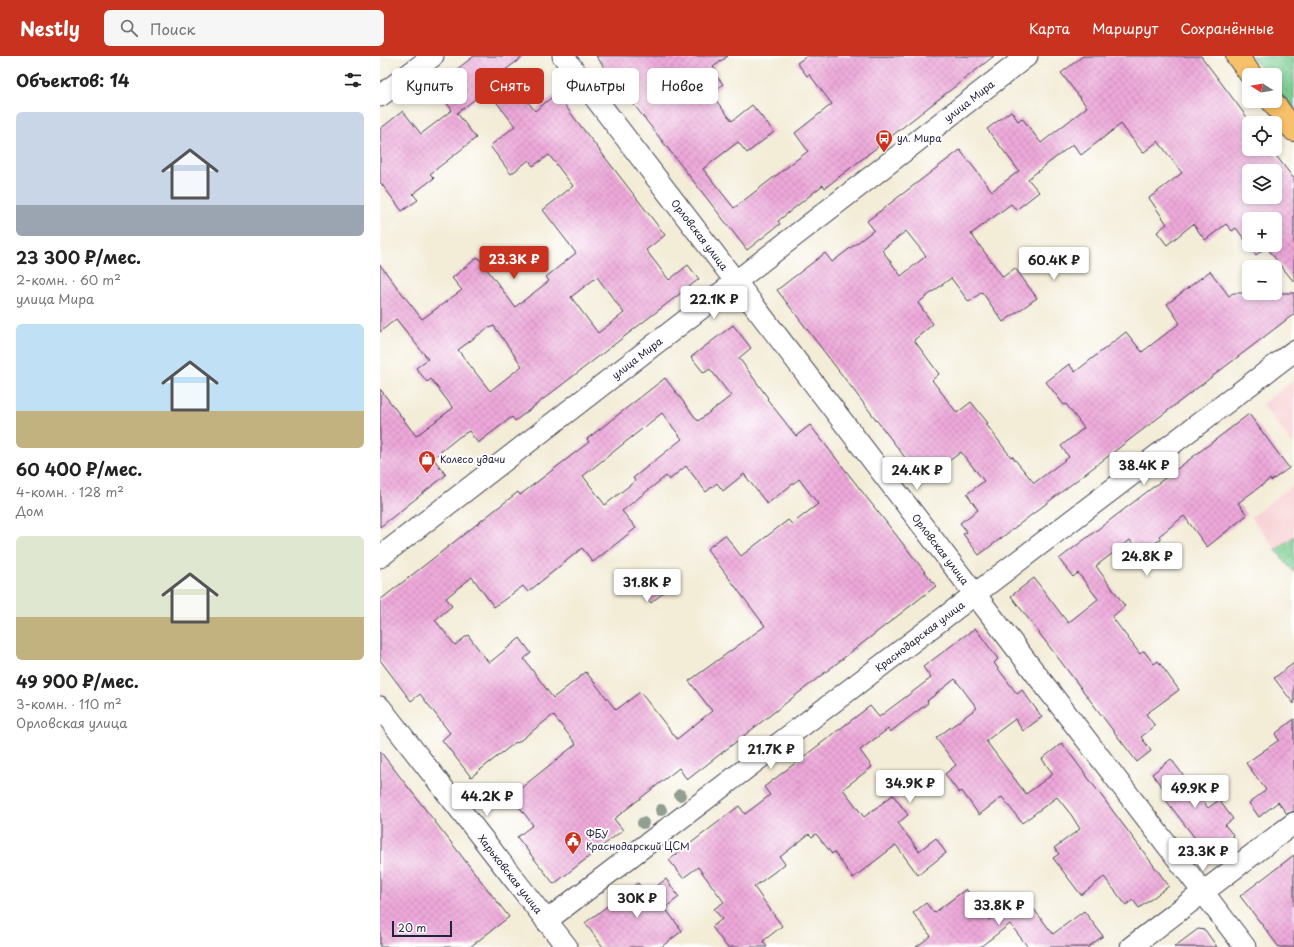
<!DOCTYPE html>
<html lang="ru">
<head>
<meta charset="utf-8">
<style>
  body { margin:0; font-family:"Playpen Sans",sans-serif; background:#f6f6f6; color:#222; height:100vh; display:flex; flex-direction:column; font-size:15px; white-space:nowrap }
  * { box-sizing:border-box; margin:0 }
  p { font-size:13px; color:#767676 }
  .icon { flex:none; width:22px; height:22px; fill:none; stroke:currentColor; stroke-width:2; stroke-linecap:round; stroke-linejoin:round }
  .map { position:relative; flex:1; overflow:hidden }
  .side { display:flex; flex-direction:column; background:#fff; width:380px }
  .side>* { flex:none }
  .hud { position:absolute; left:12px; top:12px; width:380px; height:36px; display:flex; gap:8px }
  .needle { width:26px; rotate:281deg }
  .tools { position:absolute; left:862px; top:12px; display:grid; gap:8px }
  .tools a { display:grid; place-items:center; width:40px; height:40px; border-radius:6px; background:#fff; box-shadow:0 2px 6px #0003; font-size:20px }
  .scale { position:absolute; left:12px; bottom:10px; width:60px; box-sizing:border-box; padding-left:4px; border:2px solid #22223b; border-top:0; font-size:11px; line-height:14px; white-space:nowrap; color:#22223b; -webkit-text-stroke:3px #fff; paint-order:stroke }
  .price { position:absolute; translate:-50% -34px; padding:0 9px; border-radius:4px; background:#fff; color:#222; font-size:13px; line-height:26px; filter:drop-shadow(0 1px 2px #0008) }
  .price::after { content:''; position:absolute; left:50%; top:24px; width:12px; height:9px; margin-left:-6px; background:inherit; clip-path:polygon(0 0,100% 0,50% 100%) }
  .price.on { background:#c8321e; color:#fff }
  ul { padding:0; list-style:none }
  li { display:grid; align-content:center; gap:8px; height:212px; padding:0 16px }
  li span { display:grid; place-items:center; height:124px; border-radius:6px; color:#555 }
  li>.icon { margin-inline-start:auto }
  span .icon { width:72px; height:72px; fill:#fffc; stroke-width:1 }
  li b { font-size:17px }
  h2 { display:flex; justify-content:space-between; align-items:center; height:48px; padding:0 16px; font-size:17px }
  .pill { padding:0 14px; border-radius:6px; background:#fff; box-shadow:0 2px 6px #0003; font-size:14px; line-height:36px }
  .pill.on { background:#c8321e; color:#fff }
  header { display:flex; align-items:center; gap:24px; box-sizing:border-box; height:56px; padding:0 20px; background:#c8321e; color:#fff }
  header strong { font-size:19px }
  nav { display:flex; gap:22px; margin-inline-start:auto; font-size:14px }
  .search { width:280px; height:36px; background:#f6f6f6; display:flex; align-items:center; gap:10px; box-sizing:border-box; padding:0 14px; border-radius:6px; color:#767676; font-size:15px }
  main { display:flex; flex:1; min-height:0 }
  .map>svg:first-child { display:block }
</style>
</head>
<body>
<header>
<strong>Nestly</strong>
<div class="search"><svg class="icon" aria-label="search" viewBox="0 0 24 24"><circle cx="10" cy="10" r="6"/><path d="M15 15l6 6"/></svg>Поиск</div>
<nav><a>Карта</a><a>Маршрут</a><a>Сохранённые</a></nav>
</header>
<main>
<section class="side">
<h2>Объектов: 14<svg class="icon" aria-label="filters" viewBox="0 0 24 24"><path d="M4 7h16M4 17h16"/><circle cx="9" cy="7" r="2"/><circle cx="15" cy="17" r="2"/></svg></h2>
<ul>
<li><span style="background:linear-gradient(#c9d6e8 75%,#9aa5b1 0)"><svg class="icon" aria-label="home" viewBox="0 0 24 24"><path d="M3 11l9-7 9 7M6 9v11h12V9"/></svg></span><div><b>23 300 ₽/мес.</b><p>2-комн. · 60 m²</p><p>улица Мира</p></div></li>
<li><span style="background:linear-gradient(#bfe0f5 70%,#c2b280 0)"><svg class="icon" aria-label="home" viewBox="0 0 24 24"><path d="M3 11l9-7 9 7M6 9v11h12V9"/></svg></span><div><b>60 400 ₽/мес.</b><p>4-комн. · 128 m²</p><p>Дом</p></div></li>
<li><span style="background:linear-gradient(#dfe7d0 65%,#c2b280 0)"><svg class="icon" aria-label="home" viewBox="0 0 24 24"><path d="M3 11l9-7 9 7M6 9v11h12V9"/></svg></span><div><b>49 900 ₽/мес.</b><p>3-комн. · 110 m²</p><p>Орловская улица</p></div></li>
</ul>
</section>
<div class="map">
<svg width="914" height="891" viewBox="0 0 914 891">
  <defs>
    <pattern id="grass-dots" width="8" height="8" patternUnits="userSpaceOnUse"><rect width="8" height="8" fill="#79cd90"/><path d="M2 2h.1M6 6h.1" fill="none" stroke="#68b07d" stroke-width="1.8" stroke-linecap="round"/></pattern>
    <pattern id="garden-furrows" width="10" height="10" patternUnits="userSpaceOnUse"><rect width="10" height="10" fill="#79cd90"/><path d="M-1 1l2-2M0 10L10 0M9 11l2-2" fill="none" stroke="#68b07d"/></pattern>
    <pattern id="building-cross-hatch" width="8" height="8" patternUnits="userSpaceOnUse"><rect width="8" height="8" fill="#eda8d9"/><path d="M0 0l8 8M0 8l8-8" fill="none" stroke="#cb90bb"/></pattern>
  </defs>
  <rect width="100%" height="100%" fill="#fff"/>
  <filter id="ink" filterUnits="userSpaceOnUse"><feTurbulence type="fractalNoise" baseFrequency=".025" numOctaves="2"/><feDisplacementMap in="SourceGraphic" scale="8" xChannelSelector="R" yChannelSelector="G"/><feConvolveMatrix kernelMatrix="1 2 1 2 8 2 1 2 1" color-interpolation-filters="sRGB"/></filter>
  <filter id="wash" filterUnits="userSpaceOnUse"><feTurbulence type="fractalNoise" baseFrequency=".012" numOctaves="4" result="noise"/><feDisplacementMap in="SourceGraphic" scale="16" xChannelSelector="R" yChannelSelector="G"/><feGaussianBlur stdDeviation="0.9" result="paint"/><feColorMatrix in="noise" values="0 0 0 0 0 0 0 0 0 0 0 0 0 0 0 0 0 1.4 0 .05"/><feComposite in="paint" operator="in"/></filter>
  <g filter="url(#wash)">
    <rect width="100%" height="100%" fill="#f3ecd7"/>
    <path fill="#f7cfd1" d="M914 324V390L882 348Z
      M914 428V517L871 461Z"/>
    <path fill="url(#grass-dots)" stroke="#4e7866" d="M871 0H914V57L895 32V19H885Z"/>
    <path fill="url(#garden-furrows)" stroke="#4e7866" d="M914 480V517L896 494Z"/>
    <g id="blocks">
      <path fill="url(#building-cross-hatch)" fill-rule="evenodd" d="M94 0H144L124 15 155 55 176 38 285 179 266 194 289 224 308 209 319 223 135 365 132 361 98 387 89 375 79 381 53 402 66 419 0 471V333L36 380 73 352 51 323 47 326 36 312 48 303 16 263 0 276V209L42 263 82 234 72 222 98 201 135 251 169 225 166 221 196 197 163 154 193 130 169 99 153 110 149 104 131 118 110 90 135 70 107 34 77 57 96 82 50 118 54 122 33 138 38 144 22 155 0 126V73L23 55 41 78 72 54 59 37 68 30 63 24ZM217 221 244 257 218 277 191 241ZM114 270 142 310 110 335 78 294 109 271 110 272Z
        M216 0H348L333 11 337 16 335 18 343 28 331 38 352 65 372 49 394 76 367 97 358 86 323 113 354 152 428 95 415 77 452 48 429 18 427 20 417 7 427 0H614L445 132 443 129 398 165 400 168 367 194Z
        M703 0H821L869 64V93H891L914 123V226L886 191 876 199 856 172 852 175 846 168 825 184 813 168 787 189 777 176 787 168 769 142 802 117 778 85 763 97 741 68 701 99 693 88 648 123 659 136 636 154 631 148 591 178 623 221 635 212 657 242 623 266 602 236 589 246 571 222 538 247 553 268 534 284 559 318 552 324 577 357 591 346 608 367 606 368 631 401 632 400 654 427 689 401 681 390 704 372 686 348 684 349 666 326 689 308 695 316 746 276 762 296 800 267 787 248 830 215 849 240 853 237H914V258L599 499 583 478 587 476 580 467 598 454 587 438 604 425 581 396 543 425 397 234 445 197 452 206 494 174 487 165 580 94 612 135 639 115 607 73 631 55 638 65 642 62 661 87 707 51 681 17ZM869 115H895V141H869ZM869 163H895V189H869ZM526 175 546 200 521 220 502 194Z
        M353 269 371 292 359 302 388 342 387 343 416 380 430 369 556 530 307 724 299 712 234 763 243 774 174 828 137 781 153 769 131 740 196 688 173 659 137 687 136 686 91 721 62 684 70 677 40 638 31 645 0 604V544L138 436 140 439 209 386 207 383 285 322 318 365 351 340 330 313 324 317 311 301ZM282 357 302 383 253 422 255 425 225 449 203 420ZM306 410 326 436 337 427 343 435 364 418 387 448 419 423 438 448 412 468 408 464 361 500 345 479 327 493 385 570 309 625 332 655 297 683 260 636 236 654 206 616 173 642 144 603 151 597 140 582 109 607 88 579 75 589 55 564 72 550 66 542 92 521 114 551 143 530 148 536 202 492 213 506 256 472 242 455 286 420 289 424Z
        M869 358 909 412 891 425 890 423 858 447 867 459 827 491 804 460 779 480 781 483 760 497 750 484 716 510 745 550 732 561 760 598 764 595 774 608 778 605 799 634 766 658 775 670 761 681 771 695 757 706 631 540 654 522 688 567 718 543 698 517 693 521 679 503Z
        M285 514 295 527 271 547 260 534Z
        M595 572 618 603 614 607 637 638 642 634 662 661 643 675 635 663 606 685 646 738 673 718 662 703 682 687 789 830 759 852 753 844 746 849 724 821 701 839 673 802 679 798 674 792 700 773 692 760 677 741 642 767 622 741 599 759 582 735 579 737 565 718 576 709 556 682 597 652 575 623 547 645 548 647 510 676 508 673 480 694 492 711 463 733 484 761 513 739 528 759 518 767 539 795 556 782 566 797 538 819 516 789 473 822 454 796 452 798 436 778 432 781 429 778 400 801 405 808 374 831 402 870 383 885 387 891H347L332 871 342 863 334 853 344 846 318 811 303 822 289 804 359 750 365 758 390 739 384 731 490 650 499 661 551 622 543 611Z
        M914 607V648L894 622Z
        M914 663V755L907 758 898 746 879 761 869 747 886 734 866 707 899 684 895 678Z
        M0 695 129 861 90 891H0Z
        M791 703 828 752 839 744 853 763 845 769 854 780 828 799 785 743 789 740 772 718Z
        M914 799V891H899L860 840Z
        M286 823 299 841 285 852 302 875 281 891H223L205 867 258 827 266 838Z
        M586 833 609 864 643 839 673 878 704 855 723 880 708 891H648L630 868 600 891H536L551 880 533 857 546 847 554 857Z
        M818 873 825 874 837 891H794Z"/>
    </g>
  </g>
  <g filter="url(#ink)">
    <use href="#blocks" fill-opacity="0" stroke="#414052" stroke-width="1"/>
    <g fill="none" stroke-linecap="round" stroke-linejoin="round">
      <g stroke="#414052" stroke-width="23">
        <g id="minor">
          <path id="s1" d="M183 0 865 891"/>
          <path d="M0 40 53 0"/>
          <path id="s2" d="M0 501 647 0"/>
          <path id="s3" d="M0 651 187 891"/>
          <path id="s4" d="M166 865 914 295"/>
          <path d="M751 891 914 767"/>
        </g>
      </g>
      <g stroke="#414052" stroke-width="24">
        <path id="major" d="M857 0 871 19
          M892 45 914 74"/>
      </g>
      <use href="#minor" stroke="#fff" stroke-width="21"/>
      <use href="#major" stroke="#f7c06b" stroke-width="22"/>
    </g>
    <g fill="#919e92">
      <circle cx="300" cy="739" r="6"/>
      <circle cx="281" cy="754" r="6"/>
      <circle cx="263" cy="767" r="6"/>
    </g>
  </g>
  <defs>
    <g id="bus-pin" transform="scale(0.9)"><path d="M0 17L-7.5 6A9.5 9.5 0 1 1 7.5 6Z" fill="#c8321e" stroke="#fff"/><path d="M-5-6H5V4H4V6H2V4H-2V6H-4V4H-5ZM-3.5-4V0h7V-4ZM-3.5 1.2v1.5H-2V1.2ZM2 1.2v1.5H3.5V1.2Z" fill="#fff"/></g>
    <g id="shop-pin" transform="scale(0.9)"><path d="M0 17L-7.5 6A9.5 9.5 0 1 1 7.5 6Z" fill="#c8321e" stroke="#fff"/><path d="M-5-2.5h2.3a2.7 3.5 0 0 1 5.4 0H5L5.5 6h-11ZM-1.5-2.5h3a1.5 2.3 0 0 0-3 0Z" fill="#fff"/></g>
    <g id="civic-pin" transform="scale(0.9)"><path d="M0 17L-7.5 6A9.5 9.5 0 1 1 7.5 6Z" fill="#c8321e" stroke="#fff"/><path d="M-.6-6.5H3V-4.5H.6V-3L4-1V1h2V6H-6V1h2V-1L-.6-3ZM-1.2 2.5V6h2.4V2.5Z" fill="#fff"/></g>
  </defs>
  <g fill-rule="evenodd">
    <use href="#bus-pin" x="504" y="82"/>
    <use href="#shop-pin" x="47" y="403"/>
    <use href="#civic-pin" x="193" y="784"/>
  </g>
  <g text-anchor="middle" stroke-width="4" stroke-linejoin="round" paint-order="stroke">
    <g font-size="10" fill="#22223b" stroke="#fff">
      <text dy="4" stroke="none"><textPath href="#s2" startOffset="745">улица Мира</textPath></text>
      <text dy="4" stroke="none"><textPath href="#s1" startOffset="225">Орловская улица</textPath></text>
      <text dy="4" stroke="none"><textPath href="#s2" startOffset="325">улица Мира</textPath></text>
      <text dy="4" stroke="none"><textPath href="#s1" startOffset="621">Орловская улица</textPath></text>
      <text dy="4" stroke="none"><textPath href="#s4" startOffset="470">Краснодарская улица</textPath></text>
      <text dy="4" stroke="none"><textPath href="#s3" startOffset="212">Харьковская улица</textPath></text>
    </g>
    <g font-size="10" fill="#22223b" stroke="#fff" text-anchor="start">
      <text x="517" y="86">ул. Мира</text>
      <text x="60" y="407">Колесо удачи</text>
      <text x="206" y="782">ФБУ<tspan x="206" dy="12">Краснодарский ЦСМ</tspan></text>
    </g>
  </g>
</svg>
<div class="tools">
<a><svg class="needle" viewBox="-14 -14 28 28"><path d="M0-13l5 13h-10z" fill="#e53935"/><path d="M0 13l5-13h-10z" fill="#767676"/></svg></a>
<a><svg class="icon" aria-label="locate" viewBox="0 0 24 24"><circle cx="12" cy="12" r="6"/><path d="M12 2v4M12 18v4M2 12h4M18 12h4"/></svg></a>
<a><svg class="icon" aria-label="layers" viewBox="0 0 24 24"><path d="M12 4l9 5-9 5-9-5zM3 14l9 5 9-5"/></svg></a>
<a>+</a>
<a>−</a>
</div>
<div class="scale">20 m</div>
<b class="price on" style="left:134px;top:224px">23.3K ₽</b>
<b class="price" style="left:674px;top:225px">60.4K ₽</b>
<b class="price" style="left:334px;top:264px">22.1K ₽</b>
<b class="price" style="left:764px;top:430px">38.4K ₽</b>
<b class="price" style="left:537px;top:435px">24.4K ₽</b>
<b class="price" style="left:767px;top:521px">24.8K ₽</b>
<b class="price" style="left:267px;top:547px">31.8K ₽</b>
<b class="price" style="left:391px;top:714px">21.7K ₽</b>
<b class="price" style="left:530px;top:748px">34.9K ₽</b>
<b class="price" style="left:815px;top:753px">49.9K ₽</b>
<b class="price" style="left:107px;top:761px">44.2K ₽</b>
<b class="price" style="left:823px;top:816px">23.3K ₽</b>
<b class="price" style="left:257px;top:863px">30K ₽</b>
<b class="price" style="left:619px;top:870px">33.8K ₽</b>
<div class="hud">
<a class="pill">Купить</a>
<a class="pill on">Снять</a>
<a class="pill">Фильтры</a>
<a class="pill">Новое</a>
</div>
</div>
</main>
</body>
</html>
